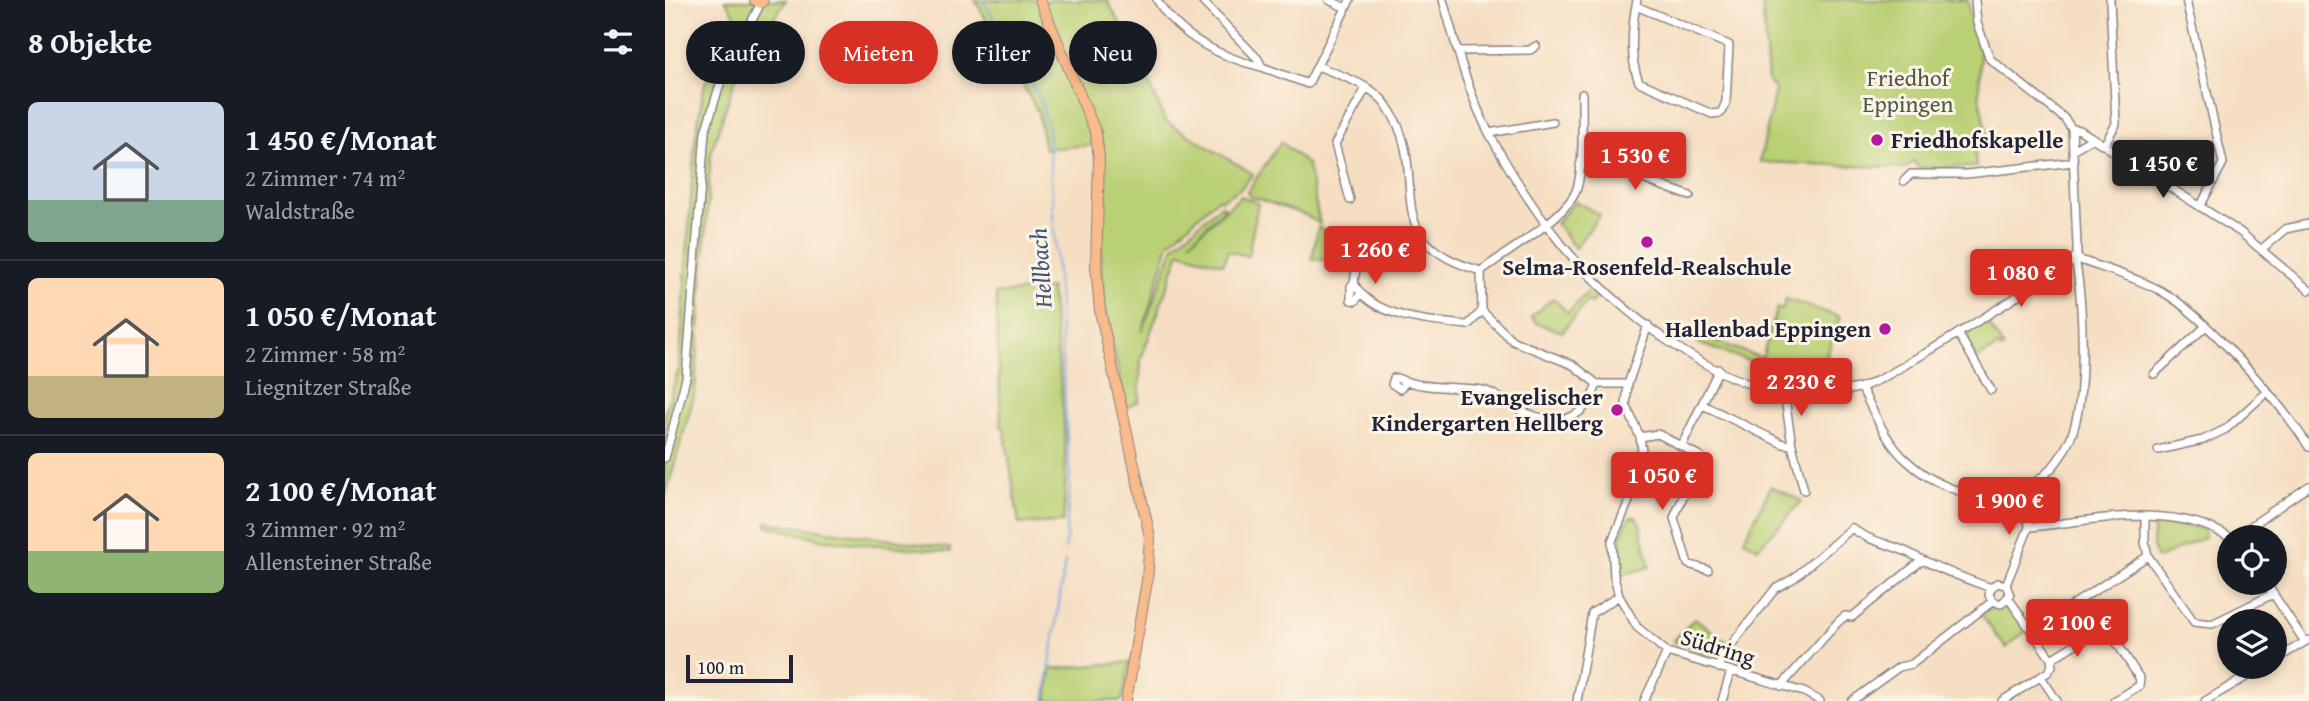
<!DOCTYPE html>
<html lang="de">
<head>
<meta charset="utf-8">
<style>
  body { margin:0; font-family:"Gentium Book Plus",serif; background:#242831; color:#f1f3f6; height:100vh; display:flex; flex-direction:column; font-size:26px; white-space:nowrap }
  * { box-sizing:border-box; margin:0 }
  p { font-size:23px; color:#9ea1a6 }
  .icon { flex:none; width:38px; height:38px; fill:none; stroke:currentColor; stroke-width:2; stroke-linecap:round; stroke-linejoin:round }
  .map { position:relative; flex:1; overflow:hidden }
  .details { display:flex; flex-direction:column; background:#171b24; width:665px }
  .details>* { flex:none }
  .guide { position:absolute; left:21px; top:21px; width:665px; height:63px; display:flex; gap:14px }
  .buttons { position:absolute; left:1552px; top:525px; display:grid; gap:14px }
  .buttons a { display:grid; place-items:center; width:70px; height:70px; border-radius:50%; background:#171b24; box-shadow:0 4px 10px #0003; font-size:35px }
  .scale { position:absolute; left:21px; bottom:18px; width:107px; box-sizing:border-box; padding-left:7px; border:4px solid #22223b; border-top:0; font-size:19px; line-height:24px; white-space:nowrap; color:#22223b; -webkit-text-stroke:5px #fcf5e5; paint-order:stroke }
  .price { position:absolute; translate:-50% -60px; padding:0 16px; border-radius:7px; background:#d93025; color:#fff; font-size:23px; line-height:46px; filter:drop-shadow(0 2px 4px #0008) }
  .price::after { content:''; position:absolute; left:50%; top:42px; width:21px; height:16px; margin-left:-10px; background:inherit; clip-path:polygon(0 0,100% 0,50% 100%) }
  .price.current { background:#222; color:#fff }
  ul { padding:0; list-style:none }
  li { display:flex; align-items:center; gap:21px; height:175px; padding:0 28px }
  li+li { border-top:2px solid #363941 }
  li span { display:grid; place-items:center; flex:none; width:196px; height:140px; border-radius:10px; color:#555 }
  li>.icon { margin-inline-start:auto }
  span .icon { width:84px; height:84px; fill:#fffc; stroke-width:1 }
  li b { font-size:30px }
  h2 { display:flex; justify-content:space-between; align-items:center; height:84px; padding:0 28px; font-size:30px }
  .pill { padding:0 24px; border-radius:32px; background:#171b24; box-shadow:0 4px 10px #0003; font-size:24px; line-height:63px }
  .pill.current { background:#d93025; color:#fff }
  main { display:flex; flex:1; min-height:0 }
  .map>svg:first-child { display:block }
</style>
</head>
<body>
<main>
<section class="details">
<h2>8 Objekte<svg class="icon" aria-label="filters" viewBox="0 0 24 24"><path d="M4 7h16M4 17h16"/><circle cx="9" cy="7" r="2"/><circle cx="15" cy="17" r="2"/></svg></h2>
<ul>
<li><span style="background:linear-gradient(#c9d6e8 70%,#7fa58c 0)"><svg class="icon" aria-label="home" viewBox="0 0 24 24"><path d="M3 11l9-7 9 7M6 9v11h12V9"/></svg></span><div><b>1 450 €/Monat</b><p>2 Zimmer · 74 m²</p><p>Waldstraße</p></div></li>
<li><span style="background:linear-gradient(#ffd9b3 70%,#c2b280 0)"><svg class="icon" aria-label="home" viewBox="0 0 24 24"><path d="M3 11l9-7 9 7M6 9v11h12V9"/></svg></span><div><b>1 050 €/Monat</b><p>2 Zimmer · 58 m²</p><p>Liegnitzer Straße</p></div></li>
<li><span style="background:linear-gradient(#ffd9b3 70%,#8fb573 0)"><svg class="icon" aria-label="home" viewBox="0 0 24 24"><path d="M3 11l9-7 9 7M6 9v11h12V9"/></svg></span><div><b>2 100 €/Monat</b><p>3 Zimmer · 92 m²</p><p>Allensteiner Straße</p></div></li>
</ul>
</section>
<div class="map">
<svg width="1644" height="701" viewBox="0 0 1644 701">
  <rect width="100%" height="100%" fill="#fcf5e5"/>
  <filter id="ink" filterUnits="userSpaceOnUse"><feTurbulence type="fractalNoise" baseFrequency=".0143" numOctaves="2"/><feDisplacementMap in="SourceGraphic" scale="14" xChannelSelector="R" yChannelSelector="G"/><feConvolveMatrix kernelMatrix="1 2 1 2 8 2 1 2 1" color-interpolation-filters="sRGB"/></filter>
  <filter id="wash" filterUnits="userSpaceOnUse"><feTurbulence type="fractalNoise" baseFrequency=".00686" numOctaves="4" result="noise"/><feDisplacementMap in="SourceGraphic" scale="28" xChannelSelector="R" yChannelSelector="G"/><feGaussianBlur stdDeviation="1.57" result="paint"/><feColorMatrix in="noise" values="0 0 0 0 0 0 0 0 0 0 0 0 0 0 0 0 0 1.4 0 .05"/><feComposite in="paint" operator="in"/></filter>
  <g filter="url(#wash)">
    <rect width="100%" height="100%" fill="#f5dec2"/>
    <path fill="#b9d074" stroke="#6e7958" stroke-width="2" d="M60 0H121L70 80 46 152 30 392 0 498V412L14 369 30 141 39 86 70 15Z
      M310 0H442L474 58 500 121 588 174 576 188 556 200 553 198 504 243 477 332 509 246 556 205 560 208 525 242 576 196 593 203 583 256 563 251 558 264 515 252 476 359 474 401 461 408 439 305 436 278 438 144 380 149 373 112Z
      M1097 0H1303L1305 20 1309 23 1315 55 1314 96 1324 145 1310 147 1311 167 1253 168 1249 161 1241 168 1095 162 1110 90 1103 81Z
      M616 142 643 165 655 224 640 215 585 196 582 192Z
      M910 201 935 215 910 248 891 223Z
      M653 227 689 247 657 260 647 259Z
      M928 286 935 293 926 303 922 301 897 332 871 323 866 317 888 298 903 313Z
      M386 288C393 365 406 444 398 522L354 524 339 427H336L331 294Z
      M1121 299 1175 317 1160 361 1167 364 1159 385 1129 377 1032 343 1035 336 1097 358 1112 308 1117 310Z
      M1322 321 1339 348 1336 350 1334 346 1312 359 1302 340 1306 330Z
      M1106 486 1137 501 1093 548 1079 540Z
      M966 517H971L975 524 985 567 956 575C954 557 953 531 966 517Z
      M102 522 285 548V552L160 540 102 526Z
      M1503 524 1539 529 1540 537 1492 559 1488 548V525Z
      M1329 606 1347 607 1362 630 1341 648 1316 615Z
      M1030 618 1064 644 1054 657 1008 641Z
      M465 662 457 701H382L386 669Z"/>
    <g fill="none" stroke-linecap="round" stroke-linejoin="round">
      <path stroke="#6fa5dd" stroke-width="2" d="M318 0 375 98 383 129 405 482 400 549
        M380 701 400 561"/>
    </g>
  </g>
  <g filter="url(#ink)">
    <g fill="none" stroke-linecap="round" stroke-linejoin="round">
      <g stroke="#8c807e" stroke-width="10">
        <path id="minor" d="M492 0C514 37 557 58 597 67
          M536 0 593 59 597 67 643 84 685 0
          M664 0 681 8
          M778 0C791 45 803 94 825 135 846 173 870 212 898 246 949 308 1048 387 1131 395 1150 396 1175 392 1194 388 1214 382 1233 369 1250 359 1303 329 1353 295 1404 264L1412 255V245L1407 129
          M1310 0 1312 23 1325 59 1399 118 1407 129 1415 130 1575 232 1644 290
          M1521 0 1558 163 1535 207
          M971 6 1064 45 1061 102 1056 113 1047 114 974 82C964 59 967 24 972 0
          M794 51 865 50 871 46
          M653 66C675 76 709 85 722 106 771 177 705 240 816 271 841 252 900 218 911 191 919 171 917 118 917 94
          M824 133 888 122
          M1439 145 1451 124 1445 0
          M1409 149 1428 138
          M915 165 948 168 1025 196
          M1239 181 1246 174H1302L1409 162
          M685 200 670 144 701 88
          M1598 248 1620 229 1644 224
          M1410 258C1439 269 1468 276 1496 291 1540 315 1616 403 1644 447
          M816 271 817 311 848 341 908 365 932 384H963
          M689 283 693 255 690 235
          M696 294 690 301 686 300V286L689 283C706 318 769 322 803 325L817 311
          M983 325 963 384 961 405 975 437 979 465 947 541 949 577 954 596 972 627 1002 652 1139 692 1155 701
          M1293 333 1326 390
          M1489 374 1540 327
          M741 382 735 389 727 384 729 378H732C760 390 788 386 817 390 829 392 840 402 850 408 886 426 918 427 932 384
          M1196 387C1209 412 1220 441 1241 460 1294 509 1373 512 1405 439 1423 399 1418 301 1410 258
          M1119 392 1127 445
          M1038 405 1118 444 1127 445 1139 490
          M975 437 993 434 1035 456 1009 518 1023 564 1043 570
          M1017 445 1054 369
          M1493 450 1538 440 1561 429 1602 392
          M0 458 21 378 40 132 57 78 96 3
          M1480 518V542L1483 556 1529 622 1547 624 1608 594
          M1364 527C1428 521 1507 501 1564 537
          M1570 537 1644 486
          M1601 583 1640 642
          M1341 585 1332 583 1326 588 1324 595 1328 601 1336 604 1345 595 1341 585 1364 527 1358 491
          M1344 599 1386 659
          M1367 631 1483 556
          M1610 660 1643 640
          M1054 668 1056 658 1110 589 1129 578 1187 528C1205 543 1229 544 1248 555 1273 569 1299 578 1326 588
          M1376 677 1392 701
          M1116 686 1173 622 1180 616 1187 617 1256 561
          M912 701 927 613 954 596
          M979 701 1002 652
          M1057 701 1066 671
          M1187 701 1234 667 1247 664 1328 601
          M1337 701 1383 672 1387 666 1386 659 1437 628 1443 629 1475 679 1474 686 1449 701
          M1540 701 1598 667"/>
      </g>
      <g stroke="#8c807e" stroke-width="12">
        <path id="major" d="M90 0 96 3 98 0
          M375 0 431 133 434 159 431 265 435 311 485 537 482 581 461 701"/>
      </g>
      <use href="#minor" stroke="#fff" stroke-width="7"/>
      <use href="#major" stroke="#fabb8c" stroke-width="10"/>
    </g>
  </g>
  <g fill="#b5179e" stroke="#fcf5e5" stroke-width="2.5">
    <circle cx="1212" cy="140" r="7"/>
    <circle cx="982" cy="242" r="7"/>
    <circle cx="1220" cy="329" r="7"/>
    <circle cx="952" cy="410" r="7"/>
  </g>
  <g text-anchor="middle" stroke-width="6" stroke-linejoin="round" paint-order="stroke">
    <g font-size="23" fill="#4f564c" stroke="#fcf5e5">
      <text x="1243" y="86">Friedhof<tspan x="1243" dy="26">Eppingen</tspan></text>
    </g>
    <g font-size="23" font-weight="bold" fill="#22223b" stroke="#fcf5e5" text-anchor="end">
      <text x="1226" y="148" text-anchor="start">Friedhofskapelle</text>
      <text x="982" y="275" text-anchor="middle">Selma-Rosenfeld-Realschule</text>
      <text x="1206" y="337">Hallenbad Eppingen</text>
      <text x="938" y="405">Evangelischer<tspan x="938" dy="26">Kindergarten Hellberg</tspan></text>
    </g>
    <g font-size="23" fill="#22223b" stroke="#fcf5e5">
      <text transform="translate(1053 647) rotate(17)" y="8">Südring</text>
    </g>
    <g font-size="24" font-style="italic" fill="#41567c" stroke="#fcf5e5">
      <text transform="translate(376 268) rotate(-94)" y="8">Hellbach</text>
    </g>
  </g>
</svg>
<div class="buttons">
<a><svg class="icon" aria-label="locate" viewBox="0 0 24 24"><circle cx="12" cy="12" r="6"/><path d="M12 2v4M12 18v4M2 12h4M18 12h4"/></svg></a>
<a><svg class="icon" aria-label="layers" viewBox="0 0 24 24"><path d="M12 4l9 5-9 5-9-5zM3 14l9 5 9-5"/></svg></a>
</div>
<div class="scale">100 m</div>
<b class="price" style="left:970px;top:192px">1 530 €</b>
<b class="price current" style="left:1498px;top:200px">1 450 €</b>
<b class="price" style="left:710px;top:286px">1 260 €</b>
<b class="price" style="left:1356px;top:309px">1 080 €</b>
<b class="price" style="left:1136px;top:418px">2 230 €</b>
<b class="price" style="left:997px;top:512px">1 050 €</b>
<b class="price" style="left:1344px;top:537px">1 900 €</b>
<b class="price" style="left:1412px;top:659px">2 100 €</b>
<div class="guide">
<a class="pill">Kaufen</a>
<a class="pill current">Mieten</a>
<a class="pill">Filter</a>
<a class="pill">Neu</a>
</div>
</div>
</main>
</body>
</html>
